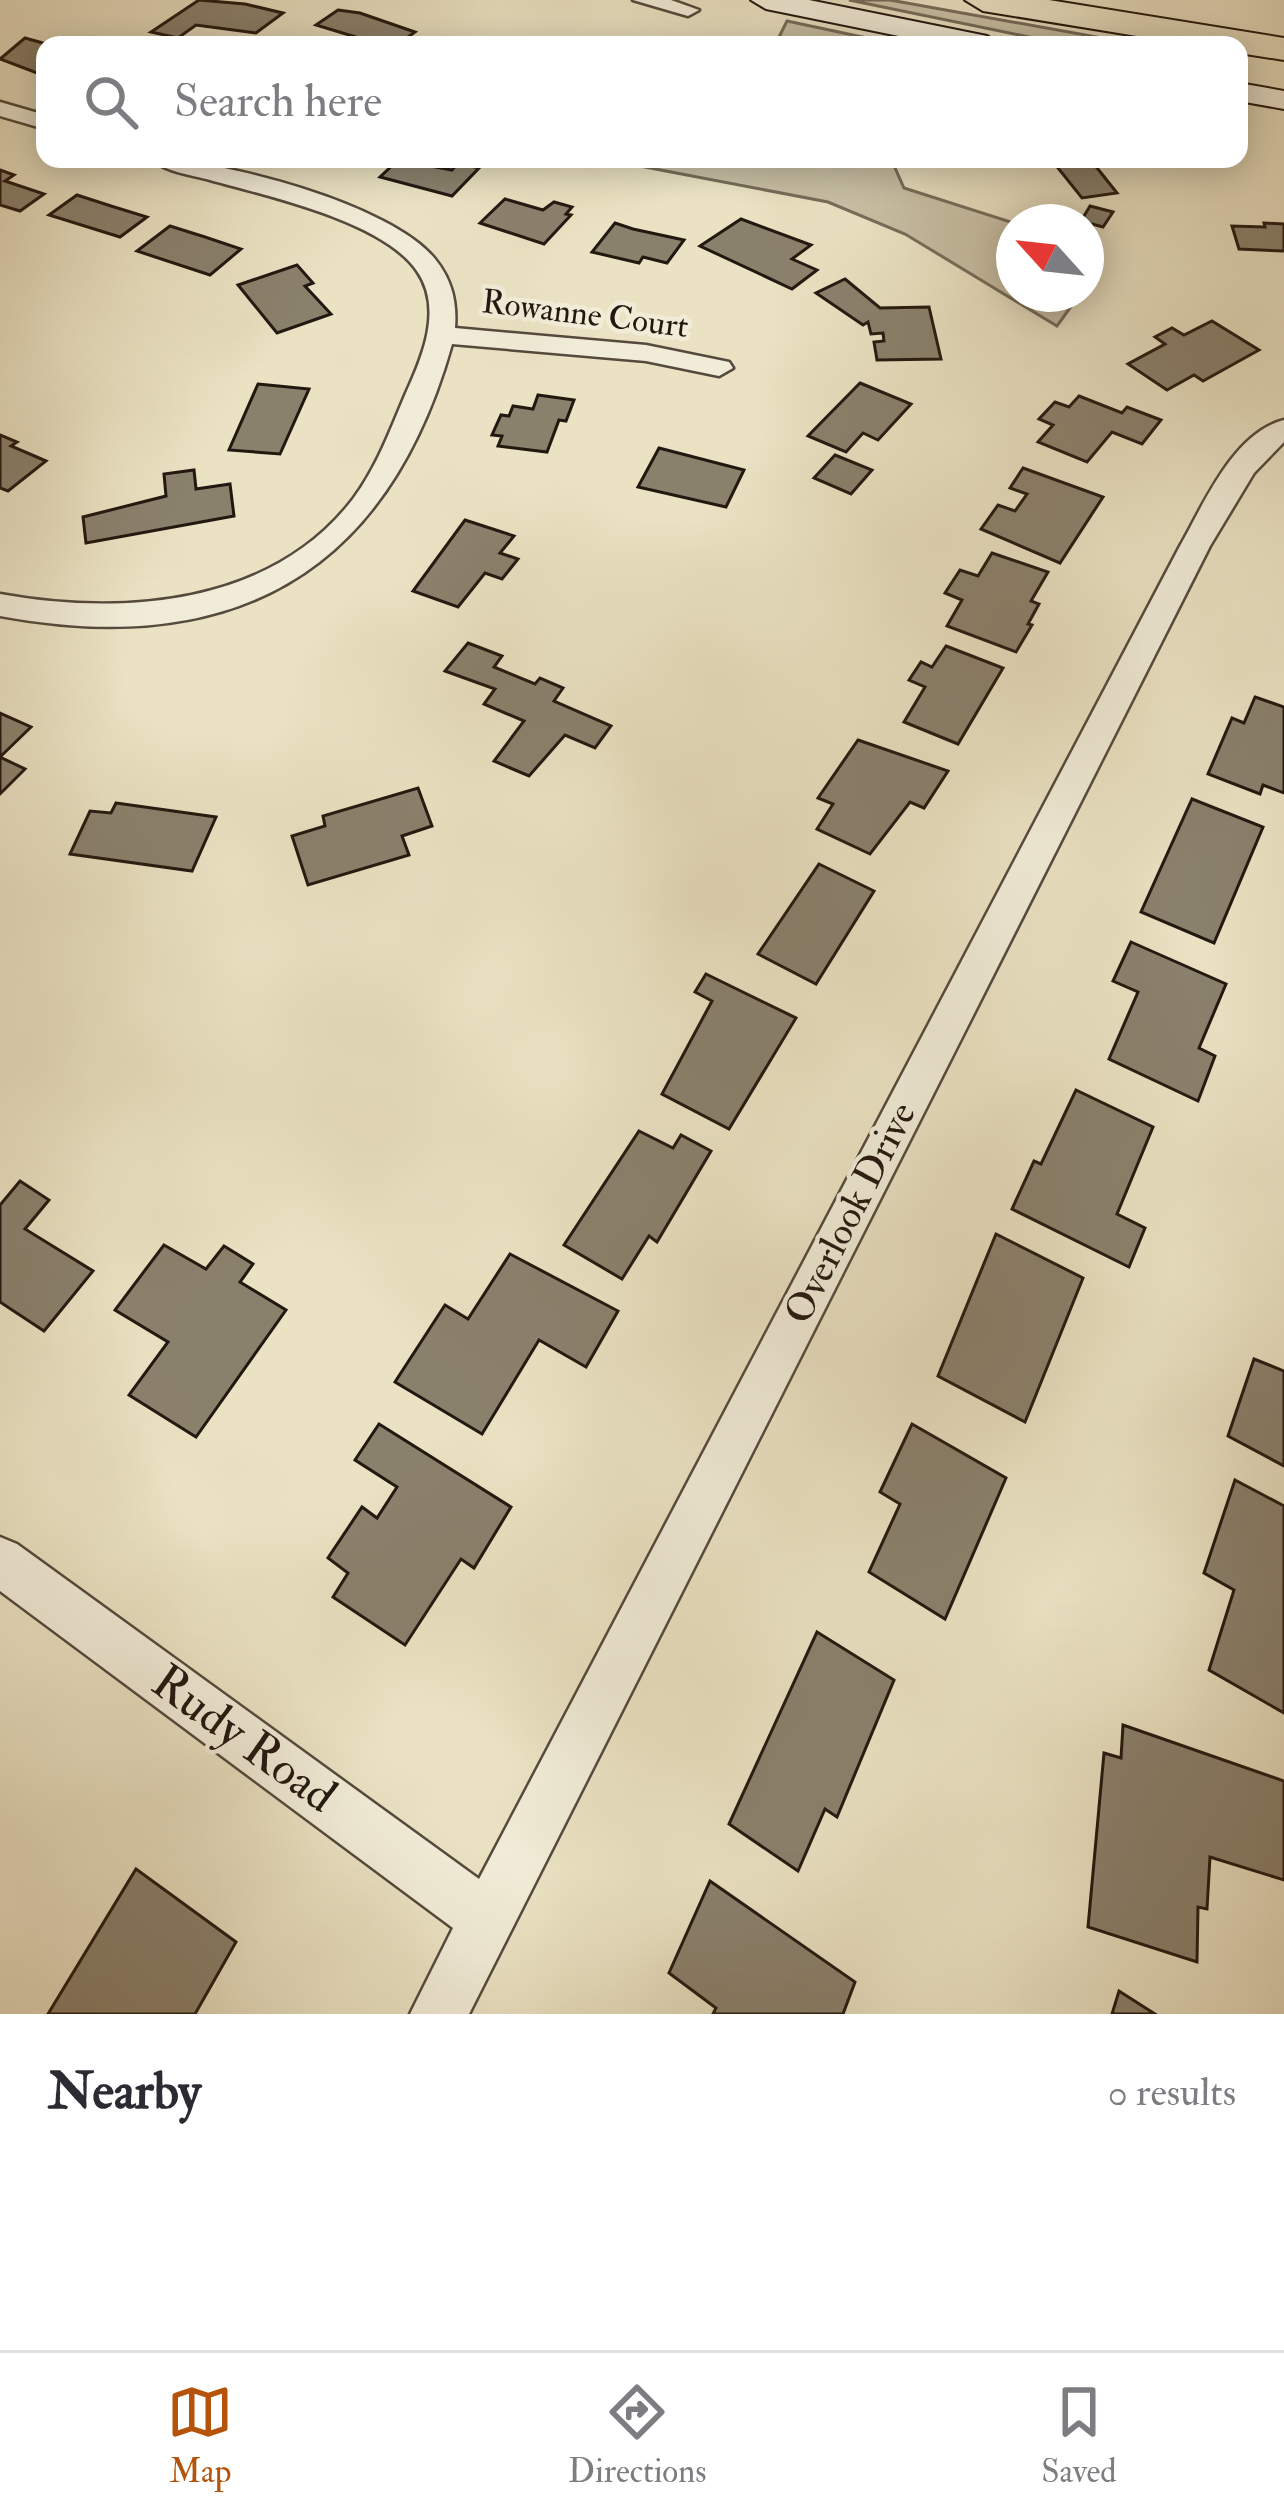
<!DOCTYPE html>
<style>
:root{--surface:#fff;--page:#f7f7f7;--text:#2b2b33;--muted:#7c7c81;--line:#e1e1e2;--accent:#b45309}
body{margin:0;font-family:"IM FELL Double Pica",serif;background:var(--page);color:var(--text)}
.compass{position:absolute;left:996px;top:204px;width:108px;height:108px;border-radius:50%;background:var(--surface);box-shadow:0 6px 30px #0003;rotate:297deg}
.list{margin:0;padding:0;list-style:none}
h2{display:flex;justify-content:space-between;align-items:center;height:156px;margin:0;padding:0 48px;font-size:51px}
h2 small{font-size:39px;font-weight:400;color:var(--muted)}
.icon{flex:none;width:66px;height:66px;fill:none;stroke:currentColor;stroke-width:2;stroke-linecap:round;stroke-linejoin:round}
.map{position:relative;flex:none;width:1284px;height:2014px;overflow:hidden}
.search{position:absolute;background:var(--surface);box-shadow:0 6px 30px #0003;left:36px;right:36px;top:36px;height:132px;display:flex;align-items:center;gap:30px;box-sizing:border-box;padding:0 42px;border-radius:24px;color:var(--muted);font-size:45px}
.sheet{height:336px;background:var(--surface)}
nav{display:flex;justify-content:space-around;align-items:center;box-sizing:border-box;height:168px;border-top:3px solid var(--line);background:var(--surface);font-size:33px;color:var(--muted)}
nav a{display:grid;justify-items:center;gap:6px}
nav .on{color:var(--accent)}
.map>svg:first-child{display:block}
.green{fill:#c8c0a5;stroke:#766c5a;stroke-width:3}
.building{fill:#8a816d;stroke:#231810;stroke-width:3}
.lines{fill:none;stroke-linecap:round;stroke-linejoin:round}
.street-casing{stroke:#554a3d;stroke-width:5}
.secondary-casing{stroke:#231810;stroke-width:4}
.highway-casing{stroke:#231810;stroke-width:4}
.street{fill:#f1ecd8;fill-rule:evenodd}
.secondary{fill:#f1ecd8;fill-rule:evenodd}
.highway{fill:#eae2c3;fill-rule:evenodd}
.labels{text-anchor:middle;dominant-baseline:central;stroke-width:9;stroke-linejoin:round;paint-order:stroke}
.far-street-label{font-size:33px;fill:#231810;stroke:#f1ecd8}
.street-label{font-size:39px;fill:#231810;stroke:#f1ecd8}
.near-street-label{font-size:48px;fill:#231810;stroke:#f1ecd8}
</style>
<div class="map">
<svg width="1284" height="2014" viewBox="0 0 1284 2014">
<rect width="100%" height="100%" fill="#eae2c3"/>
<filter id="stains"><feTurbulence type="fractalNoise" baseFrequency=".00167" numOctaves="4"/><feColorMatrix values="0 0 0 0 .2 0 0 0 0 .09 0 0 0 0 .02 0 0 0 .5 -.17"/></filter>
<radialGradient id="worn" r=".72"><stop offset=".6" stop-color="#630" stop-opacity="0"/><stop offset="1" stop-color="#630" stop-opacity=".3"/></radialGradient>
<g class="green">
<polygon points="849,0 890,0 1141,45 1068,45"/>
<polygon points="787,21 900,45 775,45"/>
<polygon points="603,159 891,159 904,188 1014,223 1014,294 1080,294 1057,326 905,234 828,202"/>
</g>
<g class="building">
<polygon points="199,0 245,4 283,13 256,33 196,25 178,38 151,32"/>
<polygon points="338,10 360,13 415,32 397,45 382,45 316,25"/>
<polygon points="25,38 50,45 45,45 45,76 0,59"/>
<polygon points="1090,159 1117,193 1082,198 1054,163"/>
<polygon points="398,160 452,170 458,163 479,168 452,196 380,177"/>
<polygon points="0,170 14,175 5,181 44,194 20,211 0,205"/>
<polygon points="77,195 111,206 147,217 120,237 49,215"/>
<polygon points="505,199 543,210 554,202 572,207 566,214 571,215 544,244 480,223"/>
<polygon points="1090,206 1113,212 1103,227 1081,221"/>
<polygon points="741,219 811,245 792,259 817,270 792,289 700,246"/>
<polygon points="615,223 633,229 684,240 667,263 643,257 639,263 592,252"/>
<polygon points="1264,223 1284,224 1284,251 1239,249 1232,226 1265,227"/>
<polygon points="170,226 205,237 241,249 210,275 137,251"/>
<polygon points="297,265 313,283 305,286 331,314 277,333 238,285"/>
<polygon points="845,279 880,308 929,307 941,359 877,360 874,342 884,341 883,333 871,334 868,322 863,325 816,293"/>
<polygon points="1212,321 1259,350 1203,381 1194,375 1167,390 1128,364 1165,344 1155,337 1172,328 1184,335"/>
<polygon points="860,383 911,404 878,440 863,433 846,452 808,436"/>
<polygon points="258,384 309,389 280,454 229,450"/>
<polygon points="538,395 574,400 566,421 559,420 547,452 498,446 502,436 492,435 501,415 509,416 513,406 533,409"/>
<polygon points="1079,396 1122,413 1127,407 1161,420 1142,444 1112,432 1087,462 1038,442 1053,425 1039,419 1055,402 1069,407"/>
<polygon points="0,435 17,442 11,446 46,461 8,491 0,488"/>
<polygon points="659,448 744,470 726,507 638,487"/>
<polygon points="835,455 872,470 851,494 814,478"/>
<polygon points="1023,468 1103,497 1060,563 981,529 998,505 1015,511 1027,494 1010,488"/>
<polygon points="194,470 196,489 230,484 234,516 86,543 83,517 166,496 164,474"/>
<polygon points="465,520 514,536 500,553 518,559 502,579 485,573 458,607 413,591"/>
<polygon points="992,553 1048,572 1031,601 1039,604 1028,624 1032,625 1016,652 947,626 962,600 945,593 960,570 978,576"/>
<polygon points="468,643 502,656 494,667 535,684 540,678 563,688 554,701 611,726 595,748 565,735 529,776 494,761 524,721 484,704 495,689 445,671"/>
<polygon points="946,646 1003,668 958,744 904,722 925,687 909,680 921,662 932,667"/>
<polygon points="1255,697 1284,707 1284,793 1263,785 1260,794 1208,774 1232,718 1244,723"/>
<polygon points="0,713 31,727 0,757 25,769 0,794"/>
<polygon points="858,740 948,771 924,808 910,802 870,854 817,829 833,804 818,798"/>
<polygon points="418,788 432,826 402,836 409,855 308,885 292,836 325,826 323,816"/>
<polygon points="1192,799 1263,827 1214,943 1141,912"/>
<polygon points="116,803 216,817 192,871 70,854 90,811 111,813"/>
<polygon points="819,864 874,891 816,984 758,954"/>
<polygon points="1131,942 1226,984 1199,1048 1215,1056 1198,1101 1109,1059 1138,992 1113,981"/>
<polygon points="706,974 796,1018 729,1129 662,1094 712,1001 695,992"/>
<polygon points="1076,1090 1153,1127 1117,1214 1145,1228 1129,1267 1012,1209 1034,1161 1041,1164"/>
<polygon points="639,1131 673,1148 681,1135 711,1151 657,1242 649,1236 622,1279 564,1245"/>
<polygon points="20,1181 49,1200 25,1229 93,1271 44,1331 0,1302 0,1205"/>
<polygon points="996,1234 1083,1278 1025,1422 938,1376"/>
<polygon points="164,1245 206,1269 224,1246 253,1264 240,1282 286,1310 196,1437 129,1395 168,1342 115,1310"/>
<polygon points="510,1254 618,1311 586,1367 539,1340 482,1434 395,1382 445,1305 468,1319"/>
<polygon points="1254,1359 1284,1371 1284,1466 1228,1436"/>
<polygon points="379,1424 511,1507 474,1568 461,1559 405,1645 333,1597 348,1573 328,1558 362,1507 377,1518 397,1487 355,1460"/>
<polygon points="912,1424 1006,1478 945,1619 869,1572 900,1504 880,1492"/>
<polygon points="1235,1480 1284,1506 1284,1713 1209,1670 1234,1590 1204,1573"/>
<polygon points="817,1632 894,1680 837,1817 825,1809 798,1871 729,1824"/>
<polygon points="1123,1725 1284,1781 1284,1880 1210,1857 1207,1909 1198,1907 1197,1962 1088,1927 1104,1753 1121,1758"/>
<polygon points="136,1869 236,1942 195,2014 48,2014"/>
<polygon points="710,1881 855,1982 843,2014 713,2014 716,2008 669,1973"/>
<polygon points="1119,1991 1155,2014 1112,2014"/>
</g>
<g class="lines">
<defs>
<g id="street">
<polygon points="633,0 671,0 699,10 688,16"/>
<polygon points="0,102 45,115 45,129 0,116"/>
<path d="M151,159C220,159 391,204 435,259C452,280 457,302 455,328L646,345L729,362L733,368L719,376L646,361L452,344C387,575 232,659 0,616V594C122,616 271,606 353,499C377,467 391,428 406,393C423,356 443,308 417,271C383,221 267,196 210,180C192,175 165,172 151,159Z"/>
<path d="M1284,420V442L1254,473L1210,546L469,2014H410L453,1928L0,1591V1537L17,1544L479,1879L1180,546C1204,504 1233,433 1284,420Z"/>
</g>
<g id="secondary">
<polygon points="751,0 809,0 987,36 1002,45 943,45 766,9"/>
<polygon points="1239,83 1284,91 1284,109 1239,101"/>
</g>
<polygon id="highway" points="965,0 1049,0 1284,38 1284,60 1239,53 1239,45 1192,45 983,11"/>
</defs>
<use href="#street" class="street-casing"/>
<use href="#secondary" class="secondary-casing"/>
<use href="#highway" class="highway-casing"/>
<use href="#street" class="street"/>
<use href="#secondary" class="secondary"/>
<use href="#highway" class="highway"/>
</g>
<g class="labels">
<g class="far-street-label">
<text transform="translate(585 314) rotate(7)">Rowanne Court</text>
</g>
<g class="street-label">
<text transform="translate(850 1213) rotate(-63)">Overlook Drive</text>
</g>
<g class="near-street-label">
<text transform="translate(244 1739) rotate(36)">Rudy Road</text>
</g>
</g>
<rect width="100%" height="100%" filter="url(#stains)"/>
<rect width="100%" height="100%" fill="url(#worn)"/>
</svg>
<svg class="compass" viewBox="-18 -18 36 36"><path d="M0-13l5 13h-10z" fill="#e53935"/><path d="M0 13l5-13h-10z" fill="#7c7c81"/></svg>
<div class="search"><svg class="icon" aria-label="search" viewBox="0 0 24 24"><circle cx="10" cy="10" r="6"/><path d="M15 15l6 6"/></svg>Search here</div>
</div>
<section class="sheet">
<h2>Nearby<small>0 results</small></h2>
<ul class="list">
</ul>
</section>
<nav>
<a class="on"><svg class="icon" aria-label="map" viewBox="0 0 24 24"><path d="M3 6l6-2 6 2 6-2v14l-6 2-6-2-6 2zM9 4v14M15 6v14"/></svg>Map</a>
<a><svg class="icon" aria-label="directions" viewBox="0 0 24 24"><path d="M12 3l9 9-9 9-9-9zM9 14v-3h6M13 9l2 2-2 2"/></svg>Directions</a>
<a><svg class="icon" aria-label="saved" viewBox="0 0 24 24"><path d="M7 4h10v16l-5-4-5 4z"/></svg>Saved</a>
</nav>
